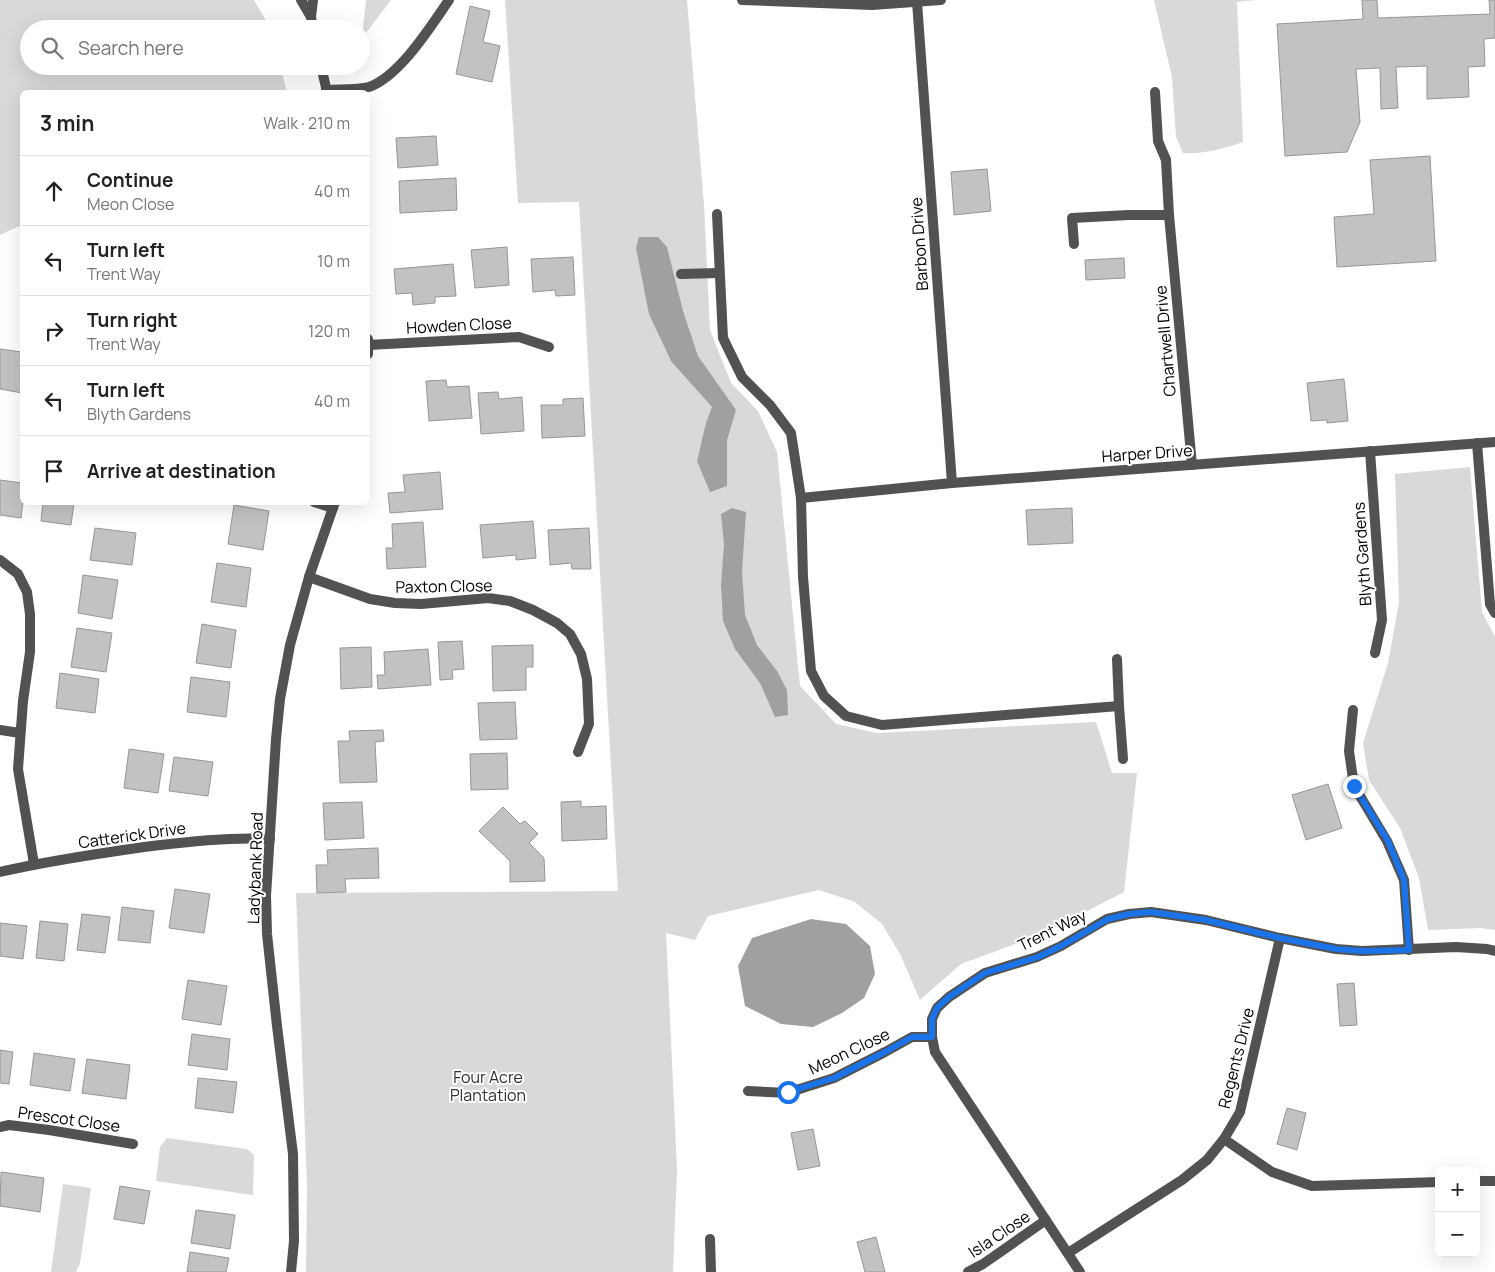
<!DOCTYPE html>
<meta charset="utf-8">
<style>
:root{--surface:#fff;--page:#f2f2f2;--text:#222;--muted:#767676;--line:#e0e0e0}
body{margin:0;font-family:Manrope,sans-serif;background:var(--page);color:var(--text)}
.controls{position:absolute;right:15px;bottom:15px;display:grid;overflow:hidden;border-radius:8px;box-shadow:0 5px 20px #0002}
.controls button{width:45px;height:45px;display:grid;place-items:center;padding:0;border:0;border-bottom:1px solid var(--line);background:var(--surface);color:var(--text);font:25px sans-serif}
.stop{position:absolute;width:15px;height:15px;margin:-11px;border:4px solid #1a73e8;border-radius:50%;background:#fff}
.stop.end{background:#1a73e8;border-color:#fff;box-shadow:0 1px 5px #0008}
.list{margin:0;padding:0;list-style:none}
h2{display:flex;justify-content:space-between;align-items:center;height:65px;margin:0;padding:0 20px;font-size:21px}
h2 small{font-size:16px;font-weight:400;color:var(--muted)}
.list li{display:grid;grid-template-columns:32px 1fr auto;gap:15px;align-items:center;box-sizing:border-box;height:70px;padding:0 20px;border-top:1px solid var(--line)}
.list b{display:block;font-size:19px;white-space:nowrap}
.list p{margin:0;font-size:16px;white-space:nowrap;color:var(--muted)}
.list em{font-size:16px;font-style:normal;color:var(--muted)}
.icon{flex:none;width:28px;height:28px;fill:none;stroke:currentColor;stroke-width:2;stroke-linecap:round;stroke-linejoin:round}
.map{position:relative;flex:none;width:1495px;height:1272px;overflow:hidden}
.search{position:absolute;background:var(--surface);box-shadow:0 5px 20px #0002;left:20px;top:20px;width:350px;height:55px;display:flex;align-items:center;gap:12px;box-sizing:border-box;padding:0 18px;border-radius:28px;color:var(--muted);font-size:19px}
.panel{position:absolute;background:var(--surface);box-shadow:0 5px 20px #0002;left:20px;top:90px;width:350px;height:415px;border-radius:8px}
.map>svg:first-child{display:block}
.green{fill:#d9d9d9}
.water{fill:#a0a0a0}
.building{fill:#c2c2c2;stroke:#969696}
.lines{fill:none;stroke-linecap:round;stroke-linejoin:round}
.service{stroke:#525252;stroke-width:10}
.minor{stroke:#525252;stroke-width:10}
.tertiary{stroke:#525252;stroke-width:10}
.route{stroke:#1a73e8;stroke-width:6}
.labels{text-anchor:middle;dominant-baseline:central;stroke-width:4;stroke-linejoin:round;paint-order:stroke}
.street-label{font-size:16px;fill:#000;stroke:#fff}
.park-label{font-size:16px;fill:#303030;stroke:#fff}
</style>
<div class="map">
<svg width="1495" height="1272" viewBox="0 0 1495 1272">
<rect width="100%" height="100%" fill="#fff"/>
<g class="green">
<polygon points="0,0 254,0 271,29 29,29 29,66 280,66 287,92 22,92 22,225 0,235"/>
<polygon points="366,0 391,0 362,38"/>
<polygon points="505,0 687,0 704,205 710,330 731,383 758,411 777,452 800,686 836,724 877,733 1096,722 1112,773 1137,773 1124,892 1042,934 961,964 920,1000 900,954 882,924 855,902 819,890 708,916 695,940 666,933 677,1169 673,1272 306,1272 307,1186 296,893 618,891 579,202 518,203"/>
<path d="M1154,0H1255L1237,2L1243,142C1223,149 1205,154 1183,153L1176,137L1172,77Z"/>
<polygon points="1470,467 1482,612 1495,637 1495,930 1481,928 1428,930 1419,878 1400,828 1369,780 1363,743 1388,663 1399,602 1395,474"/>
<polygon points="167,1138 247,1149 254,1155 253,1195 156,1181 160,1147"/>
<polygon points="63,1184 91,1188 80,1263 76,1272 51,1272"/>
</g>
<g class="water">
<polygon points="639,237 658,237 667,247 683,311 698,356 736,410 727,440 727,486 710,492 697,461 706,423 712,407 671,361 649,314 636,248"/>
<polygon points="732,508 746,512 742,572 745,615 757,645 777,671 787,690 788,715 775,717 760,683 735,649 723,621 721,585 724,544 721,514"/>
<polygon points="811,919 846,924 870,946 875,974 864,998 842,1013 813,1027 781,1024 745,1006 738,966 752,938"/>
</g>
<g class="building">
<polygon points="1362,0 1377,0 1378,18 1490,14 1489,0 1495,0 1495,38 1484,39 1485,66 1468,67 1469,97 1427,99 1427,66 1396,67 1398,108 1381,109 1380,68 1356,69 1360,122 1347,152 1285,156 1277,24 1363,19"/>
<polygon points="470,6 490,11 483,42 500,46 492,82 456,74"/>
<polygon points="436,136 438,165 398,168 396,138"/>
<polygon points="1430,156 1436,261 1337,267 1334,217 1374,214 1370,160"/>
<polygon points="987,169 991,211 954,215 951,172"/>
<polygon points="456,178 457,210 400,213 399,181"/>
<polygon points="507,247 509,285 475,288 471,250"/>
<polygon points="573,257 575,295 556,296 555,290 533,292 531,259"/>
<polygon points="1124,258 1125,278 1086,280 1085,260"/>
<polygon points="453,264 456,296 435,297 435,303 413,305 412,293 396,294 394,269"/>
<polygon points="0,349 22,352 22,393 0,389"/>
<polygon points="1344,379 1348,421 1327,423 1327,420 1311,421 1307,383"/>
<polygon points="446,380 447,387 469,386 472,418 429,421 426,381"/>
<polygon points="498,392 499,399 522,397 524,431 481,434 478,393"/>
<polygon points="583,398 585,436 542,438 541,405 563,405 563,399"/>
<polygon points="440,472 443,509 390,513 388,493 405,492 403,475"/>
<polygon points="0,480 22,483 23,502 21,518 0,515"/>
<polygon points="43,502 74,502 71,525 41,521"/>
<polygon points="234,505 269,511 263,550 228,544"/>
<polygon points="1072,508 1073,543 1028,545 1026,510"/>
<polygon points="533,521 536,558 516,560 516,555 483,558 480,525"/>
<polygon points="423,522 426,567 387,569 386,548 393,548 392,524"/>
<polygon points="95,528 136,533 132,565 90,560"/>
<polygon points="589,528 591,569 572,569 571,563 550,565 548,530"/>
<polygon points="217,563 251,568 246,607 211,602"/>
<polygon points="83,575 118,580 112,619 78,613"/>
<polygon points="202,624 236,630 231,668 196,663"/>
<polygon points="77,628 112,633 106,672 71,667"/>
<polygon points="462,641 464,669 452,670 453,679 440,680 438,642"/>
<polygon points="533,645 533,667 526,667 526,690 493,691 492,646"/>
<polygon points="371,647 372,687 341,689 340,648"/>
<polygon points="428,649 431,685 378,689 377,675 385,675 384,652"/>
<polygon points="60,673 99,679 95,713 56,708"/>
<polygon points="191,677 230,682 226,717 187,712"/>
<polygon points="515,702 517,739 480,740 478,703"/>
<polygon points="383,730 384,741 375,742 377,782 340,783 338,741 350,741 349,731"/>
<polygon points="129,749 164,754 158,793 124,788"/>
<polygon points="507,753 508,789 471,790 470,754"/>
<polygon points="174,757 213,762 208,796 169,791"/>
<polygon points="1328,784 1342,828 1306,840 1292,795"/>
<polygon points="581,801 581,807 606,806 607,839 562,841 561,802"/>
<polygon points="362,802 364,838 325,840 323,803"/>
<polygon points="503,807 520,824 525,821 538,834 529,843 544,858 545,881 510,882 510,861 479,831"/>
<polygon points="378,848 379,878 345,879 346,892 317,893 316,865 328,865 327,850"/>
<polygon points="175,889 210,894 204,933 169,928"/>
<polygon points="122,907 154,911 150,943 118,940"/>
<polygon points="82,914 110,917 105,953 77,950"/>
<polygon points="40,921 68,924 64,961 36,958"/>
<polygon points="0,923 27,926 23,959 0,956"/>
<polygon points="188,980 227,986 221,1025 182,1019"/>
<polygon points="1354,983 1357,1025 1340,1026 1337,984"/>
<polygon points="192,1034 230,1039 227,1070 188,1065"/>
<polygon points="0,1050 13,1052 9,1084 0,1083"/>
<polygon points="34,1053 75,1059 70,1091 30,1085"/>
<polygon points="87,1059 130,1065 126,1099 82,1093"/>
<polygon points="198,1078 237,1082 233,1113 195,1108"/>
<polygon points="1287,1108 1306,1113 1297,1150 1277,1144"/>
<polygon points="813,1129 820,1166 798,1170 791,1133"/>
<polygon points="1,1172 44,1178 40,1212 0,1206"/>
<polygon points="120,1186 150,1191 144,1224 114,1219"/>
<polygon points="196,1210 235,1215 230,1249 191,1243"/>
<polygon points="876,1237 885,1272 865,1272 857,1242"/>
<polygon points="190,1252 229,1258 226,1272 187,1272"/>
</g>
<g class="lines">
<g class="service">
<polyline points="742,0 872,5"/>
<polyline points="1155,92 1158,141 1166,160"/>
<polyline points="1074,244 1072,218 1129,215"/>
<polyline points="1477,443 1490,604 1495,613"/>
<polyline points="1370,451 1382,620 1375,653"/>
<polyline points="314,502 333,508"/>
<polyline points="1353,710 1349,751 1354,786 1387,841 1404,880 1409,950"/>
<polyline points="0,730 20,733"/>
<polyline points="748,1091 787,1093 834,1078 885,1052 912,1037 932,1037"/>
<polyline points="1224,1139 1272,1172 1312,1186 1439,1182"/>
<polyline points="1476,1181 1495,1181"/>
<polyline points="710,1239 711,1272"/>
</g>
<g class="minor">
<polyline points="917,2 952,483"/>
<polyline points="872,5 941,0"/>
<path d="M326,90C339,89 357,90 369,87C400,76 431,26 449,0"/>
<polyline points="1166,160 1169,215 1192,465"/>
<polyline points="717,214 723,338 742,377 770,405 791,433 801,498 803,577 811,671 824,696 846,716 882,725 1119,706"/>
<polyline points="1129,215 1169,215"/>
<polyline points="681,274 719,273"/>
<polyline points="368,345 519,337 549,347"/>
<polyline points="801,498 952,483 1495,442"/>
<polyline points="0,560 18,574 27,592 30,614 30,652 23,701 18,769 34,864"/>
<polyline points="309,577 370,599 395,603 421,604 488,598 510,601 533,610 557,623 570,634 581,654 587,679 589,724 578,752"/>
<polyline points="1117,659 1119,706 1123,759"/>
<polyline points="0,1127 9,1125 49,1130 133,1144"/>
<polyline points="1068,1253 1182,1180 1207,1160 1224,1139 1240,1112 1280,938"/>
<polyline points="968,1272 983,1264 1046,1220"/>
<polyline points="1080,1272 935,1052 932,1037 932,1019 937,1008 949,997 985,973 1037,957 1061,946 1107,919 1129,914 1151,912 1206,920 1280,938 1336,949 1362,951 1456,947 1487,949 1495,951"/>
</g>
<g class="tertiary">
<polyline points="301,0 311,17 313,29"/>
<polyline points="311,17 313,0"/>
<polyline points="321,66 327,92"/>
<polyline points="368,339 368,354"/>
<path d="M0,872C47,861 95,854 144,847C186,842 227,837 270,839"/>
<polyline points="291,1272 294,1241 293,1154 277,1026 267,934 266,896 276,739 280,699 290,645 309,577 335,502"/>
</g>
</g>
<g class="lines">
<polyline class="route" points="788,1092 834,1078 885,1052 912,1037 932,1037 932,1019 937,1008 949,997 985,973 1038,957 1061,946 1108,919 1129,914 1151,912 1206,920 1280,938 1336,949 1362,951 1409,950 1404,880 1388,841 1354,786"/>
</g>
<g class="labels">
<g class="street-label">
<text transform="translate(919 244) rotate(-94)">Barbon Drive</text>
<text transform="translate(459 325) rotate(-3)">Howden Close</text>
<text transform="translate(1165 341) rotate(-95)">Chartwell Drive</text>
<text transform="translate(1147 453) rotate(-4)">Harper Drive</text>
<text transform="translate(1362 554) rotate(-94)">Blyth Gardens</text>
<text transform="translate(444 586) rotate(-1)">Paxton Close</text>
<text transform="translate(132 835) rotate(-8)">Catterick Drive</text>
<text transform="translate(255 868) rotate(-88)">Ladybank Road</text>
<text transform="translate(1052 930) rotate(-26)">Trent Way</text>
<text transform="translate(849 1051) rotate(-25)">Meon Close</text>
<text transform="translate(1236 1058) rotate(-76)">Regents Drive</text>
<text transform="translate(69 1119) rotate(8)">Prescot Close</text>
<text transform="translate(999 1234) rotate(-34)">Isla Close</text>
</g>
<g class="park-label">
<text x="488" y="1077">Four Acre<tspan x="488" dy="18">Plantation</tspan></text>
</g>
</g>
</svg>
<div class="controls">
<button>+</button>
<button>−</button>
</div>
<div class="stop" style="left:788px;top:1092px"></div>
<div class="stop end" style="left:1354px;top:786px"></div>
<div class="search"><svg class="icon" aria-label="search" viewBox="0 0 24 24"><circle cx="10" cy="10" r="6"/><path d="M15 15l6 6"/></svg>Search here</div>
<section class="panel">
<h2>3 min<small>Walk · 210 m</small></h2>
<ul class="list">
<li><svg class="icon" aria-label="ahead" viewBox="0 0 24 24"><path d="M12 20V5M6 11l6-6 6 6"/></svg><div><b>Continue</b><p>Meon Close</p></div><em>40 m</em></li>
<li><svg class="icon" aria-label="left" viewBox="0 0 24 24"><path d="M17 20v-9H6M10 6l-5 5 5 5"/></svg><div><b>Turn left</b><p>Trent Way</p></div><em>10 m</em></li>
<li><svg class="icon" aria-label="right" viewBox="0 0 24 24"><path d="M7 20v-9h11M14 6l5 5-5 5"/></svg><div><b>Turn right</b><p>Trent Way</p></div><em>120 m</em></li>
<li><svg class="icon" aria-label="left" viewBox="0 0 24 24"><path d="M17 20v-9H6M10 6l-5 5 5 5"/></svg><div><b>Turn left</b><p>Blyth Gardens</p></div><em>40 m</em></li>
<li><svg class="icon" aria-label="arrive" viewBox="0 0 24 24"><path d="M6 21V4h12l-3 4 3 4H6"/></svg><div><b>Arrive at destination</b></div></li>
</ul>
</section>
</div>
